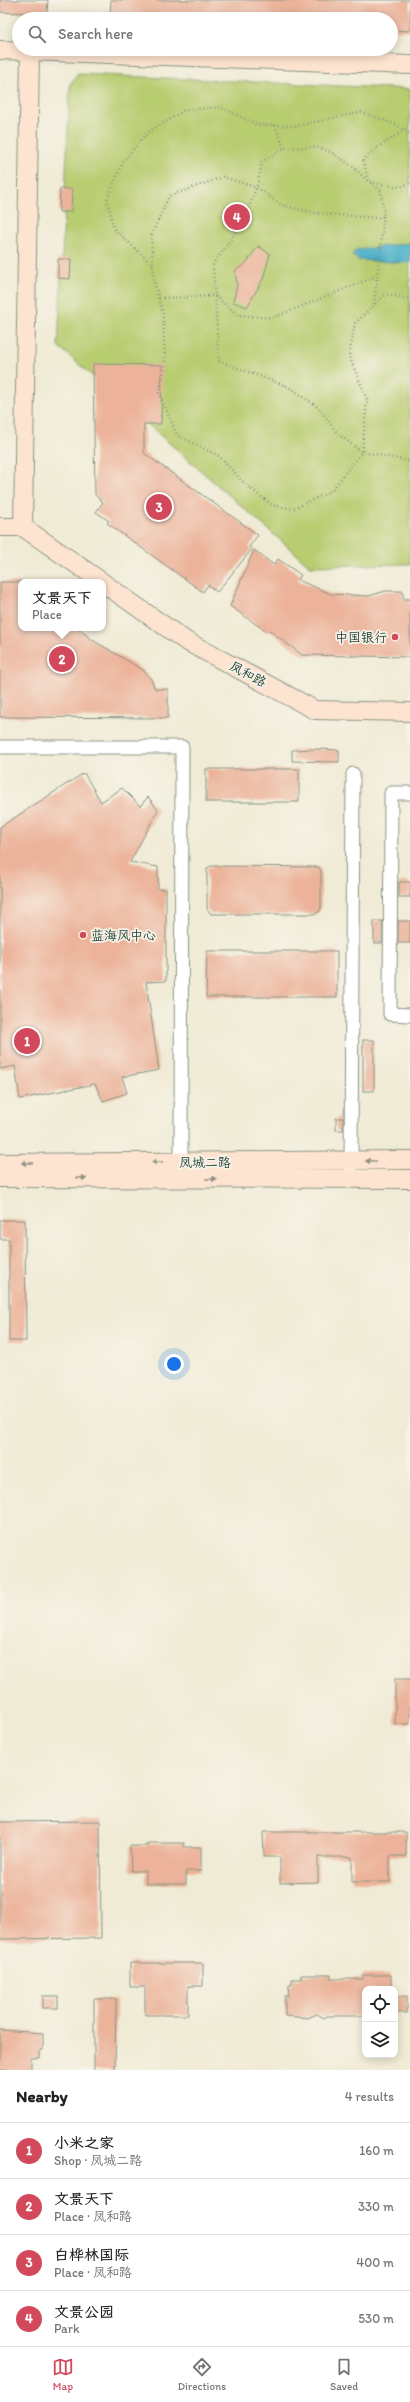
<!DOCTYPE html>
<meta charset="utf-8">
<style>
:root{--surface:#fff;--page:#f6f6f6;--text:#202124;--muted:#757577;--line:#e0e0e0;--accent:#d1495b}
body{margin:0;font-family:Itim,"LXGW WenKai TC",sans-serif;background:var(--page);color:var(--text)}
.controls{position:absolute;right:12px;bottom:12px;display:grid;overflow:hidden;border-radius:8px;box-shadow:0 2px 10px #0003}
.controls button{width:36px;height:36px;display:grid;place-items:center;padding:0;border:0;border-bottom:1px solid var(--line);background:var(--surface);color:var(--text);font:20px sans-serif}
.you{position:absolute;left:174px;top:1364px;width:14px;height:14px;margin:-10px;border:3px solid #fff;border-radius:50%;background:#1a73e8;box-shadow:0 0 0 6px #1a73e833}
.badge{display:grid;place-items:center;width:26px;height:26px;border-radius:50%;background:var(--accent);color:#fff;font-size:13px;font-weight:700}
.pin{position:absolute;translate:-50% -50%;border:2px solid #fff;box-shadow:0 1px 4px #0006}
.popup{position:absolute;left:18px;top:579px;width:88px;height:52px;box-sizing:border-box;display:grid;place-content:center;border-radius:8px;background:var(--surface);filter:drop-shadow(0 1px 3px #0005);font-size:13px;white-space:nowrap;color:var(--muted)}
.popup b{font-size:15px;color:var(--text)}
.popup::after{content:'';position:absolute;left:50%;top:100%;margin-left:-8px;border:8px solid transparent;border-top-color:var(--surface)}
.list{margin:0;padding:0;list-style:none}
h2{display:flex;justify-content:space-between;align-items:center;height:52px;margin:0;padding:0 16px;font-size:17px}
h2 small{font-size:13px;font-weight:400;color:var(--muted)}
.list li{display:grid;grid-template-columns:26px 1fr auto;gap:12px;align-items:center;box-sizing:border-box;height:56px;padding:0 16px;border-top:1px solid var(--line)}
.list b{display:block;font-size:15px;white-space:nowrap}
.list p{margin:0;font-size:13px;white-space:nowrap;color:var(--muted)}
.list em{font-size:13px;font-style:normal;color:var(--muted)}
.icon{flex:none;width:22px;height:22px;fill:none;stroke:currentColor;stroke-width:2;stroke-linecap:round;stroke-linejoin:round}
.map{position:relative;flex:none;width:410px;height:2070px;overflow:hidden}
.search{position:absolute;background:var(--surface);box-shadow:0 2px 10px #0003;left:12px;right:12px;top:12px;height:44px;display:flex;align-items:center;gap:10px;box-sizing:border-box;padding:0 14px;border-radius:22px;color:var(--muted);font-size:15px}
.sheet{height:276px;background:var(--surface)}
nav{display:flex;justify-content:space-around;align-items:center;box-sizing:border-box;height:56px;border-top:1px solid var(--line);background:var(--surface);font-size:11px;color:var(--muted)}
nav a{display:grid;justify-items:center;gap:2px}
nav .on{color:var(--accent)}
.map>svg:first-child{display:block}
.green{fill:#b8cc70;stroke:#6c8452}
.water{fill:#49afc8;stroke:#34767e}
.building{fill:#ecb39a}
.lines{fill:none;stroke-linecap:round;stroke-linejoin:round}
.street-casing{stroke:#889484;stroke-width:15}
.secondary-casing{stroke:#889484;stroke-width:20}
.path{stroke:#889484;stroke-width:2.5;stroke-dasharray:1 3;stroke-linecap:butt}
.street{stroke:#fff;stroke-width:13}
.secondary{stroke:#fde4d0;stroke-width:18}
.oneway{fill:#8e9082}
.poi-dot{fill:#d1495b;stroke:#f7f3e8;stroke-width:1.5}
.labels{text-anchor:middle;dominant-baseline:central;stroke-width:3.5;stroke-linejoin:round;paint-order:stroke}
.poi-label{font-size:13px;fill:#1f3d34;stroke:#f7f3e8;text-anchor:end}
.street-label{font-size:13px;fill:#1f3d34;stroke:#f7f3e8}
</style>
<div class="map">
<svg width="410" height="2070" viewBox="0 0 410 2070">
<rect width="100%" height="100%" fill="#f7f3e8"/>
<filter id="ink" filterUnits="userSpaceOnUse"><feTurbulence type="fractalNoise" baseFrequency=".025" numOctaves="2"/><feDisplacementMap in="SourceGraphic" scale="8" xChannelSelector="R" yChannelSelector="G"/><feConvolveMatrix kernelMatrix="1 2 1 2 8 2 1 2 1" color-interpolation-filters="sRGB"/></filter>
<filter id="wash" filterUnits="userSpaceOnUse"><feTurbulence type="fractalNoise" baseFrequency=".012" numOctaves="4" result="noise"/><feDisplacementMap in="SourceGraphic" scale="16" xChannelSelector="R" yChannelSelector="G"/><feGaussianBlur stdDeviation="0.9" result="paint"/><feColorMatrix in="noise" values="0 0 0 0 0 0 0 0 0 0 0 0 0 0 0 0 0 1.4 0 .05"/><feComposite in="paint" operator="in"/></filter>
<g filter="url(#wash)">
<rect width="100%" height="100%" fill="#f0ebd5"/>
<polygon class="green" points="78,74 410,89 410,564 310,566 58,346 70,84"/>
<polygon class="water" points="410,243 410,263 358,260 352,255 356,250"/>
<g id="blocks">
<g class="building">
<polygon points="0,0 48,0 47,14 0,12"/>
<polygon points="111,0 410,0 410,31 391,30 391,19 162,19 110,16"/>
<polygon points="60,189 72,189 71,212 59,212"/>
<polygon points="258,246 270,254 263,279 247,307 233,302 237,285 235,271 246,263"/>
<polygon points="58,259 71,259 70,279 58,278"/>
<polygon points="93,364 162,365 161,424 144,424 144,453 258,535 249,547 252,549 217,592 208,585 203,592 107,523 109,521 96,512 103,502 95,495"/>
<polygon points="254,550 274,565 278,559 301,575 298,580 331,594 369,596 385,591 403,591 403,599 410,599 410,657 302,655 269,630 267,632 230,606"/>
<polygon points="0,582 21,582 21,628 78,628 91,639 143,670 151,679 155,689 168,689 168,718 0,717"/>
<polygon points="316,749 339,750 339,762 292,761 292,750"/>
<rect x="206" y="769" width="93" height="33"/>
<polygon points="84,773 101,802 122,788 140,806 148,797 158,810 130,862 158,867 158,889 166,889 166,981 146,982 159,1070 122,1077 127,1093 103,1101 95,1084 20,1099 15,1066 0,1069 0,827"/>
<polygon points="212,866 319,867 321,871 321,908 319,912 314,914 211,914 207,909 207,868"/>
<rect x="399" y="882" width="11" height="15"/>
<rect x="374" y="921" width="8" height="22"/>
<rect x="398" y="921" width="12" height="22"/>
<polygon points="207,951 337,951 337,997 206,997"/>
<rect x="363" y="1040" width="11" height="51"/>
<rect x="336" y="1118" width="7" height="12"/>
<polygon points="0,1220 25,1220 26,1341 9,1341 9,1239 0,1239"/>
<rect x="395" y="1679" width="15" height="45"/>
<polygon points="100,1821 101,1938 0,1939 0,1822"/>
<polygon points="263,1832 406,1832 406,1856 390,1856 390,1882 352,1882 352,1857 318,1857 318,1882 280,1883 280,1857 264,1857"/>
<polygon points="147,1843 184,1843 184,1847 201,1847 201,1871 186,1871 186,1884 146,1884 146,1871 131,1871 130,1846 147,1846"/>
<polygon points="130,1963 203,1963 203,1986 188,1986 188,2015 145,2015 145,1987 130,1987"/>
<polygon points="301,1975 331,1975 331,1979 363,1979 363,1975 391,1975 391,1989 365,1989 365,2016 327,2016 324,2018 317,2014 308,2018 285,2016 285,1996 288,1996 289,1985 292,1985 292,1979 301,1979"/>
<rect x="43" y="1996" width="15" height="12"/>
<rect x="395" y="1996" width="12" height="17"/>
<polygon points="94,1999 116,1999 115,2070 94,2070"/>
<polygon points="0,2030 43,2033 43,2050 40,2050 40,2058 31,2058 31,2070 0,2070"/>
</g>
</g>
</g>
<g filter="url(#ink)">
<use href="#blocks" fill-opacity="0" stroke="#889484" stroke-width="1"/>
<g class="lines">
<defs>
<g id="street">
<polyline points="0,747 182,747 181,1162"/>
<polyline points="410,793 391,793 390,1014 410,1015"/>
<polyline points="351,1169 353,774"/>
</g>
<g id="secondary">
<polyline points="0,50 410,65"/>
<polyline points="0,527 23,527 102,582"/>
<polyline points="23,527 30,51"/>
<polyline points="103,583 186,641 315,710 410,712"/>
<polyline points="0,1163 410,1160"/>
<polyline points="0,1178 410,1179"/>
</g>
</defs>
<use href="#street" class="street-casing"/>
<use href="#secondary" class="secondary-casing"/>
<g class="path">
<polyline points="275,125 284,148"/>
<polyline points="405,130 378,147 363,160 369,182 381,191 384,216 378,218 316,213 281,205 258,188 223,177 169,196 151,236 154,282 163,314 165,367 159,393 177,435 219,456 246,485 272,505 293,509 331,491 362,452 367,399 349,356 355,323 386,294 410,299"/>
<path d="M410,183L400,187L369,182L353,167L331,152L317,147L284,148L262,162C256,202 238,232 213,264L219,361L289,387L319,408L338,434L362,452L410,461"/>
<polyline points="153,265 114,229 107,199 124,160 148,132 185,110 220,107 258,125 296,126 361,112 397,125 410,134"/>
<polyline points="159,298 215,296 238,315 272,318 377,276"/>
<polyline points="374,304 384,216"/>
</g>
<use href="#street" class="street"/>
<use href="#secondary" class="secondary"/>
</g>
<defs><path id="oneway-solid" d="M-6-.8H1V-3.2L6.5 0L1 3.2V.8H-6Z"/></defs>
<g class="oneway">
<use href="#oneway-solid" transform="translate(371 1161) rotate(180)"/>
<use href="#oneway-solid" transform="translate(157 1162) rotate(180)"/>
<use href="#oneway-solid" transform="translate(27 1163) rotate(180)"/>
<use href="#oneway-solid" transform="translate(81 1178)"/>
<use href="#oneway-solid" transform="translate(211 1179)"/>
</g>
</g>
<g class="poi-dot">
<circle cx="395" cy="637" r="4"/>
<circle cx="83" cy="935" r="4"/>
</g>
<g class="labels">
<g class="poi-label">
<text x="387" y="637">中国银行</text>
<text x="91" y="935" text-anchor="start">蓝海风中心</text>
</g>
<g class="street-label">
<text transform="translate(248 674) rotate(28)">凤和路</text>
<text x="205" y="1162">凤城二路</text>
</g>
</g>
</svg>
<div class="controls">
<button><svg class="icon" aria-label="locate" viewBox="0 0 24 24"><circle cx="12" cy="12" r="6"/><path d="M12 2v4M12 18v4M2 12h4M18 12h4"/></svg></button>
<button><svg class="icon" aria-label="layers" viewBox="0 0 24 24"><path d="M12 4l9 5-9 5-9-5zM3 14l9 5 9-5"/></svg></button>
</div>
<div class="you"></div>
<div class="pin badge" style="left:27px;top:1041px">1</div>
<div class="pin badge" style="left:62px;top:659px">2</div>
<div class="popup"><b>文景天下</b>Place</div>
<div class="pin badge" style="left:159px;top:507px">3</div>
<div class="pin badge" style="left:237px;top:217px">4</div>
<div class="search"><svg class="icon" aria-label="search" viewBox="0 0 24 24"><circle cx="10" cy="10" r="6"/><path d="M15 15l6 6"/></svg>Search here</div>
</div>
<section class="sheet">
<h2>Nearby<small>4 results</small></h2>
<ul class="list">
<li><span class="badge">1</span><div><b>小米之家</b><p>Shop · 凤城二路</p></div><em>160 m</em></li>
<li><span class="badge">2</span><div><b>文景天下</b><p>Place · 凤和路</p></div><em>330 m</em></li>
<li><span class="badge">3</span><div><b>白桦林国际</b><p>Place · 凤和路</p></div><em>400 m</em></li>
<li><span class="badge">4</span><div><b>文景公园</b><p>Park</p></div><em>530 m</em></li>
</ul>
</section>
<nav>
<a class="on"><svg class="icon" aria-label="map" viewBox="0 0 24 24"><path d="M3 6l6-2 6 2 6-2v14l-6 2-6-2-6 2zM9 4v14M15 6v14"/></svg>Map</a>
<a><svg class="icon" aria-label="directions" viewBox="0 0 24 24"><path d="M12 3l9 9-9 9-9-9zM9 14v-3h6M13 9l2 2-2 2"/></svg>Directions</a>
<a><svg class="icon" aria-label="saved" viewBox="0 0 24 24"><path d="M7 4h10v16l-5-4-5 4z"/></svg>Saved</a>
</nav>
